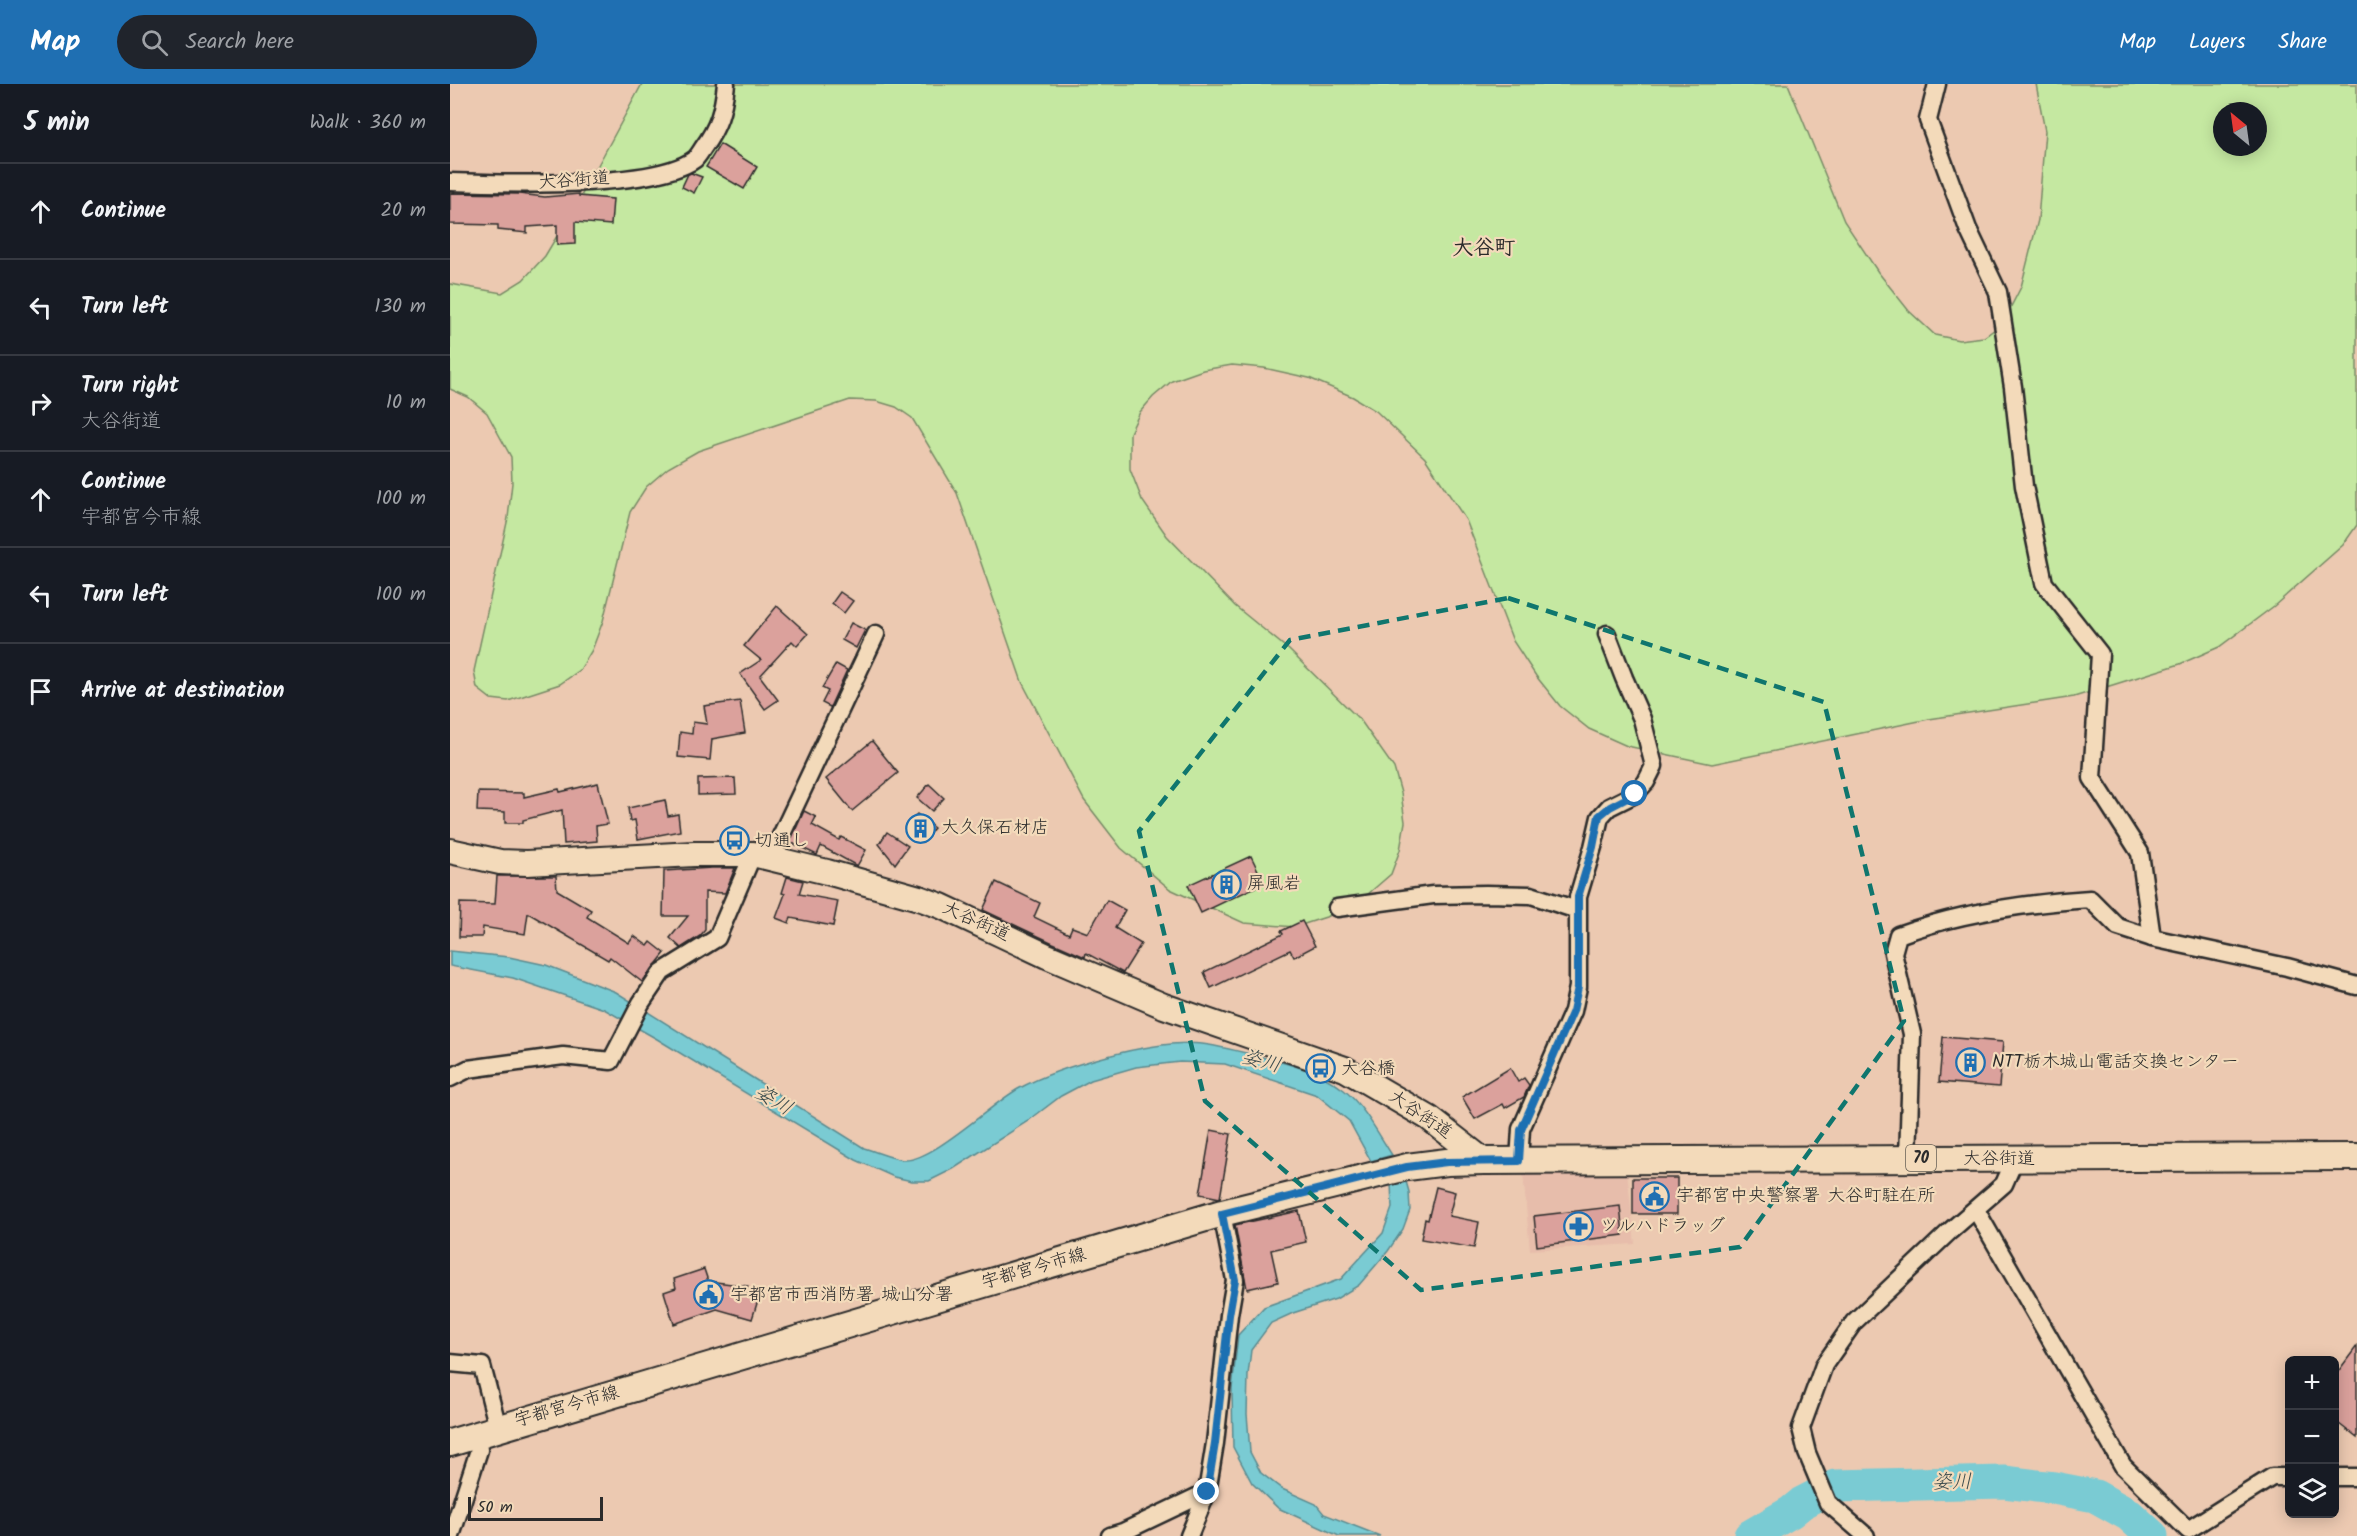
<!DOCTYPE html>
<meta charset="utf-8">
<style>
:root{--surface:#171b24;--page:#20242c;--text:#f1f3f6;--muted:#9ea1a6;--line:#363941;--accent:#1f6fb2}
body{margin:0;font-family:Kalam,"Klee One",sans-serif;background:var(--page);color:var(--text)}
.controls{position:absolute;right:18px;bottom:18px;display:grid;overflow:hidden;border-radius:9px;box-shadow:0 3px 15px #0003}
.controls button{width:54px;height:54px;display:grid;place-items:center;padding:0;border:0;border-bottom:2px solid var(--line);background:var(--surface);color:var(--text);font:30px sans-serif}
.compass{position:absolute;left:1763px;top:18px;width:54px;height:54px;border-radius:50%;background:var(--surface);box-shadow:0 3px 15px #0003;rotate:331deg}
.scale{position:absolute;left:18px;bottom:15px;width:135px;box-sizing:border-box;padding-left:6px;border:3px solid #2b2b2b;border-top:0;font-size:16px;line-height:21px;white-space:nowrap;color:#2b2b2b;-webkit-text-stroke:4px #f3daba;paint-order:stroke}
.stop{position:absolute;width:18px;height:18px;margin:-14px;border:4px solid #1f6fb2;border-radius:50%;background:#fff}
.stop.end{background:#1f6fb2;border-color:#fff;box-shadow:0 2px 6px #0008}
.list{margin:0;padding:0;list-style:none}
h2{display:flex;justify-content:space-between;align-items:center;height:78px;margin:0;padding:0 24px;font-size:26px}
h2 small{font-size:20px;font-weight:400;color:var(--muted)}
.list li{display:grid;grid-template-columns:39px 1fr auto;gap:18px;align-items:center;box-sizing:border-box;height:96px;padding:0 24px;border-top:2px solid var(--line)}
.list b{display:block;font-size:22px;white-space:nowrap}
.list p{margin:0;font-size:20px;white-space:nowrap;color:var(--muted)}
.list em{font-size:20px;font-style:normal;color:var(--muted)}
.icon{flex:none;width:33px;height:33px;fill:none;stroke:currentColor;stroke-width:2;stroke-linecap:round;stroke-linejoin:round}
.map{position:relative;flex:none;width:1907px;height:1452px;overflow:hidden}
header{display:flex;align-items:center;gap:36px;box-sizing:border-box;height:84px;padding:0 30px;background:var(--accent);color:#fff}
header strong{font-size:28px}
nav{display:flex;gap:33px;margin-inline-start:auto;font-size:21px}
.search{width:420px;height:54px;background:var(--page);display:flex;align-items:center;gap:15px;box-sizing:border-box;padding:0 21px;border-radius:33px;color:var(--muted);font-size:22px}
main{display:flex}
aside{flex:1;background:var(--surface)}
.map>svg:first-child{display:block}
.built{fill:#e7bdab}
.green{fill:#c5e8a1;stroke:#788a66;stroke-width:1.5;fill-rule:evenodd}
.water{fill:#7acbd3;stroke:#5a8b90;stroke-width:1.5}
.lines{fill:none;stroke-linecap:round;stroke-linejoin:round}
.river{stroke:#7acbd3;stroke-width:33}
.building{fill:#dba19c;stroke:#2b2b2b;stroke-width:1.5}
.minor-casing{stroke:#2b2b2b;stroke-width:21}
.secondary-casing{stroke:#2b2b2b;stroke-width:28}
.primary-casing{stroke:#2b2b2b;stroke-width:30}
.minor{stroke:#f3daba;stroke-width:16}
.secondary{stroke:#f3daba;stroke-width:24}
.primary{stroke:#f3daba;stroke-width:26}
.route{stroke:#1f6fb2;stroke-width:8}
.marked{fill:none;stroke:#0f766e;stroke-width:4.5;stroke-dasharray:12 8;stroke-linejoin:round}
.labels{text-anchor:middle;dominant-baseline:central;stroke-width:4.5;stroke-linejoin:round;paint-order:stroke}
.shield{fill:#f3daba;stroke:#676056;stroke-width:1.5}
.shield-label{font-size:16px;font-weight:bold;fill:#2b2b2b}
.street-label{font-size:18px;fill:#2b2b2b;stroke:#f3daba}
.poi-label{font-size:18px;fill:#2b2b2b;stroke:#f3daba;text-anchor:start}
.water-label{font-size:20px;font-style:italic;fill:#3b4b4d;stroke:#f3daba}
.quarter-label{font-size:21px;font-weight:bold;fill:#2b2b2b;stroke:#f3daba}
</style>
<header>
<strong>Map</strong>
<div class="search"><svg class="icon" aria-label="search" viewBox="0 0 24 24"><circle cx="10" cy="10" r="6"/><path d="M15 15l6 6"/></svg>Search here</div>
<nav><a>Map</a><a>Layers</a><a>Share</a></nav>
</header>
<main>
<aside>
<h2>5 min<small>Walk · 360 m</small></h2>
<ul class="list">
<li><svg class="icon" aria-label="ahead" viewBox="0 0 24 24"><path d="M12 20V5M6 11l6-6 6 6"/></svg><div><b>Continue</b></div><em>20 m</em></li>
<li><svg class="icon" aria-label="left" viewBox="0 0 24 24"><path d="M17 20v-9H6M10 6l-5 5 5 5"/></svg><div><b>Turn left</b></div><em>130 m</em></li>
<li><svg class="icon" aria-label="right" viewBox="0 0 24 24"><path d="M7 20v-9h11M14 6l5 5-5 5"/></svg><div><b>Turn right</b><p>大谷街道</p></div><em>10 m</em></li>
<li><svg class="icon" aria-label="ahead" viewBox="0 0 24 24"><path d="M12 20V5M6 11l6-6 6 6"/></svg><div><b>Continue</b><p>宇都宮今市線</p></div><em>100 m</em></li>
<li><svg class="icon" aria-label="left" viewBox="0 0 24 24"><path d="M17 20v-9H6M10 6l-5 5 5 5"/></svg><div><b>Turn left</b></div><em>100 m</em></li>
<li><svg class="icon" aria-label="arrive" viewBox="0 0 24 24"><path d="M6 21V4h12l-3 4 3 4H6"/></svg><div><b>Arrive at destination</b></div></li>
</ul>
</aside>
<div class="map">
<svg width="1907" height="1452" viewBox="0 0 1907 1452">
<rect width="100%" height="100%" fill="#ecc9b1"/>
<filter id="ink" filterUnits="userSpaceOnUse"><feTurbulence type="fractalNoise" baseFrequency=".0167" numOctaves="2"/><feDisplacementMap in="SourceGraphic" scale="12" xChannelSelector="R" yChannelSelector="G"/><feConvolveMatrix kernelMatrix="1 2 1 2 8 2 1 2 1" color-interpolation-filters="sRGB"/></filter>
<g filter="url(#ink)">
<polygon class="built" points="1177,1087 1185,1160 1080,1166 1073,1089"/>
<path class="green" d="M192,0H1338L1394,137L1428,188L1459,227L1485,251L1509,256L1534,253L1552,240L1571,203L1588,136L1595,47L1586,0H1907V441L1893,461L1824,522L1769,563L1730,580L1624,613L1479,635L1262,680L1177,662L1139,645L1110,622L1086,592L1063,557L1016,436L975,374L926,327L903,313L859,294L814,284L782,281L753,286L722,297L703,313L690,328L680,349V385L692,416L717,452L785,522L839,566L911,637L944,684L951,709L955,738L950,766L941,790L918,810L876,833L845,843L794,839L720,805L671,764L634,716L572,598L507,409L462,334L446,323L426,317L400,316L248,367L218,384L196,403L180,428L153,537L142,566L130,586L110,600L58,617L41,615L27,604L24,587L58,434L62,399L61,373L37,329L18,313L0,305V200L52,209L73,196L95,172L134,107ZM1772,27H1808V63H1772Z"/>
<g class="water">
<path d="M0,867L59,873L96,881L166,908L414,1064C427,1068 441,1074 453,1076C481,1079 541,1020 568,1005C610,982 704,955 752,960C775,963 800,970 823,976C847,982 874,990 894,1006C913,1021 929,1051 942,1071L921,1077L899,1037L867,1011L775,980L730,978L686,983L641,996L611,1012L578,1037L503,1085L479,1097H462L444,1093L406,1076L207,955L154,925L63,894L0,882Z"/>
<polygon points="955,1094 959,1108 960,1126 953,1145 938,1167 909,1201 886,1215 843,1229 821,1239 801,1266 798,1291 797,1330 800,1368 811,1389 832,1405 866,1420 874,1430 930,1452 889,1452 828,1424 802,1399 783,1363 782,1305 788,1251 814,1223 891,1195 933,1149 942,1124 941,1098"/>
<polygon points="1359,1412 1365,1424 1313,1452 1286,1452 1335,1423"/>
</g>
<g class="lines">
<polyline class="river" points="1300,1452 1341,1428 1352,1419 1385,1402 1554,1398 1604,1404 1645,1412 1679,1431 1702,1452"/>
</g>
<g class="building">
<polygon points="270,60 307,83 294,105 256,83"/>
<polygon points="241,89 252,93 244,109 232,103 238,90"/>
<polygon points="0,109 69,110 95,113 129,110 129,112 163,115 161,141 125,138 125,160 107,161 107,141 77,143 77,149 48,146 48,141 0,140"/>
<polygon points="390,508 403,517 394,529 382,519"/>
<polygon points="327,522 358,550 347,562 342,557 310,592 328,616 315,625 290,590 311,576 294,562"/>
<polygon points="401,539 415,546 406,564 392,556"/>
<polygon points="386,580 397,586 380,623 372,619 378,607 372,604"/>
<polygon points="290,617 295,649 262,655 260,676 228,673 230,648 242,650 243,638 257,640 254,622"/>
<polygon points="422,657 448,689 402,727 376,695"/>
<polygon points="285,694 286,710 248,711 248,695"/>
<polygon points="148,699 158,740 146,742 147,757 114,760 112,726 73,736 73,739 55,739 55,728 27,727 28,708 74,709 74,713 109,705 110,708"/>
<polygon points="479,700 494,714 482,727 467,714"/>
<polygon points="215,716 218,732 228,730 230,747 188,755 185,736 180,737 178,724"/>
<polygon points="354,727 366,733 362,741 389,756 391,753 416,766 407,782 371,762 367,771 340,758"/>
<polygon points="467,730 484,744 472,758 455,744"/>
<polygon points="437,748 458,762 445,780 429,760"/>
<polygon points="801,772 814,799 751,829 738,801"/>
<polygon points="262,784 285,784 275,809 255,808 255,846 250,852 231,864 220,854 238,832 213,832 214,787"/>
<polygon points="47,792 106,792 107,806 141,826 137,833 179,859 184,852 198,862 201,858 215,869 192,898 160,873 158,876 78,829 75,850 33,843 32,853 9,853 10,819 45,820"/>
<polygon points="337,793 353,797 349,810 388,817 383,842 341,834 339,839 326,834 335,810 332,809"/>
<polygon points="546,798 590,819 584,833 619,850 622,843 638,849 657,816 675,826 665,844 691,860 673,889 636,869 635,873 603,859 533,826"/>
<polygon points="852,837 865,862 844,873 840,866 761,904 754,888 833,850 831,847"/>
<polygon points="1493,953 1553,958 1549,1003 1489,998"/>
<polygon points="1060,984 1068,998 1074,994 1079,1001 1074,1013 1055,1024 1053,1020 1025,1035 1012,1013"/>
<polygon points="761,1046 781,1050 770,1114 750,1110"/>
<rect x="1183" y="1094" width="44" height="36"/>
<polygon points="986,1103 1005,1108 999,1132 1029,1138 1024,1164 971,1155 975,1135 978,1136"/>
<polygon points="1170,1122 1173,1151 1087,1162 1084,1132"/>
<polygon points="849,1127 856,1158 821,1166 828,1198 797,1205 785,1141"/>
<polygon points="254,1185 258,1197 298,1202 295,1209 309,1213 302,1235 267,1225 224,1240 214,1208 226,1204 224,1195"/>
<polygon points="1907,1262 1907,1354 1884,1336 1884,1293"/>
</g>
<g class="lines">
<defs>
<g id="minor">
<polyline points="1487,0 1478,36 1518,145 1548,208 1563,303 1574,402 1594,499 1650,570 1642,694 1690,769 1702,854"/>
<path d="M0,98C53,100 205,105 245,75C248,72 251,67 253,64C269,42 273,27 276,0"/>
<polyline points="321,773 426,550"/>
<polyline points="887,824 983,811 1036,810 1081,811 1127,826"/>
<polyline points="0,994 18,985 113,972 161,977 191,919 212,888 267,854 303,770"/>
<path d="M1458,1074L1462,950L1443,869L1448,851C1509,829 1576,819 1640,815L1668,843L1702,854L1837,883L1907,902"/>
<polyline points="1069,1077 1071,1045 1123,927 1128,903 1128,813 1143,763 1150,733 1159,723 1185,710 1196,698 1204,682 1192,635 1174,594 1157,550"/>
<polyline points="1526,1126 1673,1382 1738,1446 1822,1393 1840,1393"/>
<polyline points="0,1279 32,1282 48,1344"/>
<polyline points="1884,1393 1907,1393"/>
<polyline points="1,1452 29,1366 27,1352"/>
<polyline points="660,1452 673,1448 757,1408"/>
<polyline points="739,1452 757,1408 765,1359 779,1231 785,1196 772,1129"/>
<polyline points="1416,1452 1378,1419 1357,1369 1351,1344 1374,1281 1404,1238 1500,1147 1554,1100 1565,1075"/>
</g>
<polyline id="secondary" points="0,767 50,778 77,779 244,770 303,770 377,788 469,814 491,822 597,872 714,922 895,985 979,1034 1034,1077"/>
<polyline id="primary" points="0,1359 772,1129 957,1083 997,1078 1034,1077 1907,1073"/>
</defs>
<use href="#minor" class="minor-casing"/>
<use href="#secondary" class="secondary-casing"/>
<use href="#primary" class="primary-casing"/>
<use href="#minor" class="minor"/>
<use href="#secondary" class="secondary"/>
<use href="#primary" class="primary"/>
</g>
</g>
<g class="lines" filter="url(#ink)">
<polyline class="route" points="757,1408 765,1359 779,1231 785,1196 772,1130 957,1083 997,1078 1069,1077 1071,1046 1123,927 1128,903 1128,813 1143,763 1149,732 1160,723 1185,710"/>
</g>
<path class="marked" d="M1058,514L1374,618L1454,937L1290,1163L971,1206L755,1017L689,747L840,556Z"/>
<defs>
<symbol id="building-ring" viewBox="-11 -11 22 22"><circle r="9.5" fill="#f3daba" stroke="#1f6fb2" stroke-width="1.5"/><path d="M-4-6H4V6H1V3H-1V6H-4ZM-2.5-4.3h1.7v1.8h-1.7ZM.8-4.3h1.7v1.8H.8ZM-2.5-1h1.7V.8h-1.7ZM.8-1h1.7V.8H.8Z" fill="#1f6fb2"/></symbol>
<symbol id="bus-ring" viewBox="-11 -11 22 22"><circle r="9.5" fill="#f3daba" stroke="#1f6fb2" stroke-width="1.5"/><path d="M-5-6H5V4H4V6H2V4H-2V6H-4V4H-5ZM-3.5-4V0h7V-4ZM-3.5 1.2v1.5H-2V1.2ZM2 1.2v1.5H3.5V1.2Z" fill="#1f6fb2"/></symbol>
<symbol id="civic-ring" viewBox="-11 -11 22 22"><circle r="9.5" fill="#f3daba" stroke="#1f6fb2" stroke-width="1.5"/><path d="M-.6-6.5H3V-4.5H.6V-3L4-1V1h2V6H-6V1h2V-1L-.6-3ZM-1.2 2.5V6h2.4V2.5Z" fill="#1f6fb2"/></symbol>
<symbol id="pharmacy-ring" viewBox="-11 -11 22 22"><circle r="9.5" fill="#f3daba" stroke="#1f6fb2" stroke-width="1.5"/><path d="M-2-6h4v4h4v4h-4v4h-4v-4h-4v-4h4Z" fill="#1f6fb2"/></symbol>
</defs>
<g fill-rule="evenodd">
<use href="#building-ring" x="454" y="728" width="33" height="33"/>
<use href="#bus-ring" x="268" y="740" width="33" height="33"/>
<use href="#building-ring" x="760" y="784" width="33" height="33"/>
<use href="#building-ring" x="1504" y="962" width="33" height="33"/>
<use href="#bus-ring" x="854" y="968" width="33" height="33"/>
<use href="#civic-ring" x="1188" y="1096" width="33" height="33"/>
<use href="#pharmacy-ring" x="1112" y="1126" width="33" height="33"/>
<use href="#civic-ring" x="242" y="1194" width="33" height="33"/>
</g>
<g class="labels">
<rect class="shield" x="1456" y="1061" width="30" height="26" rx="4.5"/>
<g class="shield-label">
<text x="1471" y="1074">70</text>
</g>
<g class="street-label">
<text transform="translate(124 97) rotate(-4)">大谷街道</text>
<text transform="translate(526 838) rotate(24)">大谷街道</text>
<text transform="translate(970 1031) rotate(34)">大谷街道</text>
<text x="1549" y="1075">大谷街道</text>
<text transform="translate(584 1185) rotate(-16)">宇都宮今市線</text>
<text transform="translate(117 1323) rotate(-16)">宇都宮今市線</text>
</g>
<g class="poi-label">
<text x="491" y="744">大久保石材店</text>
<text x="305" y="757">切通し</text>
<text x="797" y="800">屏風岩</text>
<text x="1542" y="978">NTT栃木城山電話交換センター</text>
<text x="891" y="985">大谷橋</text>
<text x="1226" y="1112">宇都宮中央警察署 大谷町駐在所</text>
<text x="1150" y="1142">ツルハドラッグ</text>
<text x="280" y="1211">宇都宮市西消防署 城山分署</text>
</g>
<g class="water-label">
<text transform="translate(811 978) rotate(15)">姿川</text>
<text transform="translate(323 1017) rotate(31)">姿川</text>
<text transform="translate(1502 1399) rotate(-1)">姿川</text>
</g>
<g class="quarter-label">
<text x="1034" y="164">大谷町</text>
</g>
</g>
</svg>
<div class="controls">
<button>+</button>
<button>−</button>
<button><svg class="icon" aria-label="layers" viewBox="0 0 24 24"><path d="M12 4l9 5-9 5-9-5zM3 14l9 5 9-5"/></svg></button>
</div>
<svg class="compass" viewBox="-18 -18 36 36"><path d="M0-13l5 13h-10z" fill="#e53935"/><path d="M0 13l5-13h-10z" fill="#9ea1a6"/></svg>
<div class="scale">50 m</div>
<div class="stop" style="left:1185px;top:710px"></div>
<div class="stop end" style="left:757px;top:1408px"></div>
</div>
</main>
